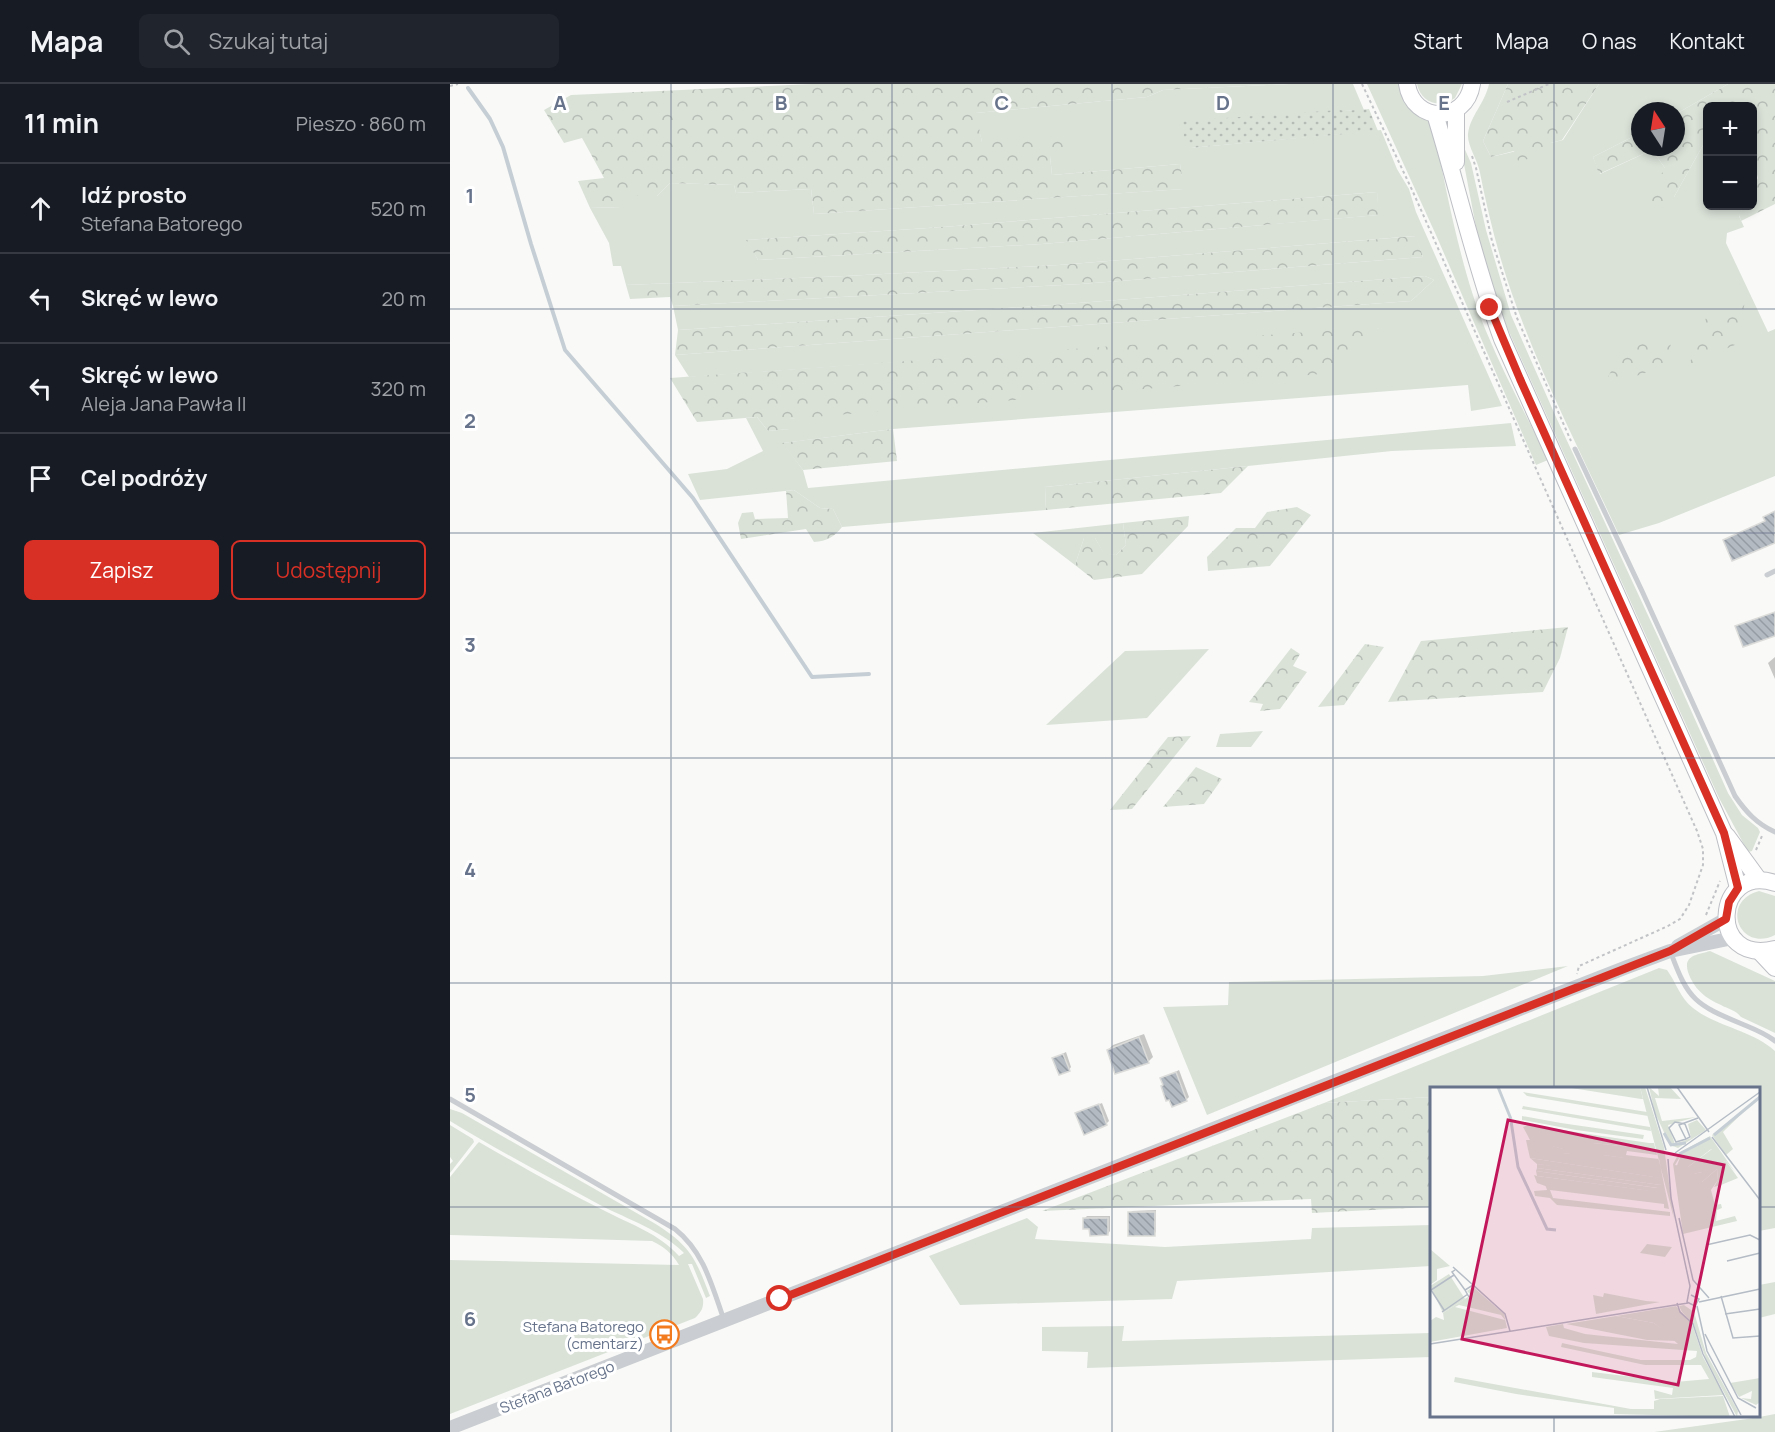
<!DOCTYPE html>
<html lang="pl">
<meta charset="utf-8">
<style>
:root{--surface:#171b24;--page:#20242c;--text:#f1f3f6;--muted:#9ea1a6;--line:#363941;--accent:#d93025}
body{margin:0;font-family:Manrope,sans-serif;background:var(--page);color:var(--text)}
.controls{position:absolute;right:18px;top:18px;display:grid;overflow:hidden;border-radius:9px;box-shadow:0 3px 9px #0003}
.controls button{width:54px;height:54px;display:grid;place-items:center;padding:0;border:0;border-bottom:2px solid var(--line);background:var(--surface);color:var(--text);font:30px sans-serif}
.compass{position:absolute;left:1181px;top:18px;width:54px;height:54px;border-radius:50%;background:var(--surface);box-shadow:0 3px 9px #0003;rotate:348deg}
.stop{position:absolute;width:18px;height:18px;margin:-14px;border:4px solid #d93025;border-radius:50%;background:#fff}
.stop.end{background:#d93025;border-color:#fff;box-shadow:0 2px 6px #0008}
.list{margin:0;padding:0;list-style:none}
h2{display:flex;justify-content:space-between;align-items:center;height:78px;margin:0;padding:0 24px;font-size:26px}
h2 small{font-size:20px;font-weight:400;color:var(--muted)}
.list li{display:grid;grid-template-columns:39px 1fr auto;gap:18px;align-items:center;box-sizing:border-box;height:90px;padding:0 24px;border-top:2px solid var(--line)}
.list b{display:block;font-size:22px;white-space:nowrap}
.list p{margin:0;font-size:20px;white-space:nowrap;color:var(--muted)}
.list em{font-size:20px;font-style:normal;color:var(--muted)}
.actions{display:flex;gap:12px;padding:18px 24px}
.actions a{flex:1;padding:14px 0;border:2px solid var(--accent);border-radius:9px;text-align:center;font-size:21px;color:var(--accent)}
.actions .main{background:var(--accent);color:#fff}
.icon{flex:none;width:33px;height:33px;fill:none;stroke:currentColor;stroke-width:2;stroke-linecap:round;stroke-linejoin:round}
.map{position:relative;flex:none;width:1325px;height:1348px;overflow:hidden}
header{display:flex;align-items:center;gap:36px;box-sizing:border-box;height:84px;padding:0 30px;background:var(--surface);border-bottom:2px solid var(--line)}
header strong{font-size:28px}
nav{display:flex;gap:33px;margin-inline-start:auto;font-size:21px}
.search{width:420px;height:54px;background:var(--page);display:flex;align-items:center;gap:15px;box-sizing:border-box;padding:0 21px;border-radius:9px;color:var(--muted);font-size:22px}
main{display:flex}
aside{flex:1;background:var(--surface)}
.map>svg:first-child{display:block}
.grass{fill:#dae2d8;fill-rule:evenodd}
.forest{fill:url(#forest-crowns)}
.garden{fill:url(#garden-dots)}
.shadow{fill:#0003}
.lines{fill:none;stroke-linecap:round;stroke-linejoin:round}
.stream{stroke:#c6ced5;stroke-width:4}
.building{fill:url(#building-back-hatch);stroke:#dbdcd9;stroke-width:1.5}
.primary-casing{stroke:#bdbfc5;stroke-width:18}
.path{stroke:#c1c3c6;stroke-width:2;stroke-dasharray:3 3;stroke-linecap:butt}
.service{stroke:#cacdd1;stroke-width:5}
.tertiary{stroke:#cacdd1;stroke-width:14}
.primary{stroke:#fff;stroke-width:16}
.route{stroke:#d93025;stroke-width:8}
.grid{fill:none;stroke:#66738b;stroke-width:1.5;stroke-opacity:0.55}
.labels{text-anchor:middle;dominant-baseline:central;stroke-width:6;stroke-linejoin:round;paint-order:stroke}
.poi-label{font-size:15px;fill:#66738b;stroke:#fff;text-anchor:end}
.street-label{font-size:15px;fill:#66738b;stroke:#fff}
.inset-river{fill:none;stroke:#c6ced5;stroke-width:3}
.inset-road{fill:none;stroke:#b5bcc6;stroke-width:1.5}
.view{fill:#c2185b;fill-opacity:0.15;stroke:#c2185b;stroke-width:3}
.inset-edge{fill:none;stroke:#66738b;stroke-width:3}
.grid-label{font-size:20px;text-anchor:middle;font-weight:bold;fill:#66738b;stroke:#fff;stroke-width:6;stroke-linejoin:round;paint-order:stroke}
</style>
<header>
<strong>Mapa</strong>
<div class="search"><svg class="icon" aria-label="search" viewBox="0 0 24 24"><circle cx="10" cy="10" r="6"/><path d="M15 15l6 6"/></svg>Szukaj tutaj</div>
<nav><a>Start</a><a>Mapa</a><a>O nas</a><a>Kontakt</a></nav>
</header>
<main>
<aside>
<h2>11 min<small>Pieszo · 860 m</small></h2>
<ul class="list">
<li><svg class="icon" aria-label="ahead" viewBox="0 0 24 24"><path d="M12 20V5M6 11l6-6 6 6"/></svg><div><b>Idź prosto</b><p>Stefana Batorego</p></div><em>520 m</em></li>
<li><svg class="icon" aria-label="left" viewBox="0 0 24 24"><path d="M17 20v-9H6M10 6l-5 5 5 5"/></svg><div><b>Skręć w lewo</b></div><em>20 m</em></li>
<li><svg class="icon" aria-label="left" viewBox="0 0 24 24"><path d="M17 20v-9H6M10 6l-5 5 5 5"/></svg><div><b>Skręć w lewo</b><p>Aleja Jana Pawła II</p></div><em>320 m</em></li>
<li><svg class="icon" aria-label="arrive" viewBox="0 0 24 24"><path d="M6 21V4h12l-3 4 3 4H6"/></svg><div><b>Cel podróży</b></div></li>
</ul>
<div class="actions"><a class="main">Zapisz</a><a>Udostępnij</a></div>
</aside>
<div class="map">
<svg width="1325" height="1348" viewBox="0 0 1325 1348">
<defs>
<pattern id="forest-crowns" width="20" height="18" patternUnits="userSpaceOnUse" patternTransform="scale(1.5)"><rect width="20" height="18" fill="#dae2d8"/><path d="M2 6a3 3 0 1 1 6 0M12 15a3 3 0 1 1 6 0" fill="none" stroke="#b5bcb5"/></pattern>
<pattern id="garden-dots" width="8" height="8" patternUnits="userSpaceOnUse" patternTransform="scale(1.5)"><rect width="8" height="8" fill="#dae2d8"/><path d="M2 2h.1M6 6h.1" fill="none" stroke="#b5bcb5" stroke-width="1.8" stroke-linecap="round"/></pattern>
<pattern id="building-back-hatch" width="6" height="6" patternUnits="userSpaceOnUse" patternTransform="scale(1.5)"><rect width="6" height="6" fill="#b4bac2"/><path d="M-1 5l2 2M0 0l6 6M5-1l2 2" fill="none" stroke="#969ca4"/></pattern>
</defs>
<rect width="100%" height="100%" fill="#f9faf7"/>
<g class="grass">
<path d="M840,0H903L914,26L894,27L740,64L931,46L947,85L959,105L966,128L1052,322L1021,327L1018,301L443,345L333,359L353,386L358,404L1061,339L1066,362L942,367L595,403L596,426L392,443L383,425L370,424L344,406L250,416L238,390L277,385L313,367L296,334L307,333L318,347L339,345V335L929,244L239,293L225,271L961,217L984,196L975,192L602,221L228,246L223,222L631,200L973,173L965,152L609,181L395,192L176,201L171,182H163L159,159L140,124L171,123V112H207L220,99L284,101L286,109L361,105L364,130L733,105L730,80L602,91L600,72L532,58L525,29L697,13L713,6ZM927,108L928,131L592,160L308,176L297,156L493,143Z"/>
<path d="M917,0H951L979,37L984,46C997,110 1011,186 1036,247C1054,290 1077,333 1098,376L1086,381L986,151Z"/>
<path d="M967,0H1012L1005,14C990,25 971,19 967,0Z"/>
<path d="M1039,0H1058L1033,57L1041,73L1113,56L1149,0H1278L1226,30V27H1190V49L1143,73L1150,90L1202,66L1215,84L1224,113L1257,54L1258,122H1294L1289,132L1294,143L1277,149L1276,159L1318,248L1325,245V392L1209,439L1169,451C1134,375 1095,300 1066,221C1050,178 1039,134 1030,89C1028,76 1017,62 1018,50C1020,32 1035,19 1039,0Z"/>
<polygon points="1010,59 1012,59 1021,79 1036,146 1061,231 1106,333 1209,555 1278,709 1292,731 1308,744 1310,748 1302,767 1298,768 1269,714 1056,241 1029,159"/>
<polygon points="673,439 676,461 666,471 654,470 645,454 634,454 625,481 583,449"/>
<polygon points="759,565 697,634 596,641 675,567"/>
<polygon points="813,647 801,663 766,663 770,650"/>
<path d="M1309,807L1325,812V851C1290,869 1269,818 1309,807Z"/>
<path d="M1260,867L1325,897V949L1291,933C1286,926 1278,925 1271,921C1256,915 1243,904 1238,888C1233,871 1247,871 1260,867Z"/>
<polygon points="1118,882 757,1031 713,923 778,921 779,898 1033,892"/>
<path d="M1209,884L1217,886C1226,898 1230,914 1243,924C1267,943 1302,946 1325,967V1144L1309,1147L1308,1004H981V1013L874,1019Z"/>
<path d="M0,1025L12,1029L204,1139C240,1161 246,1175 260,1212L256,1214L242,1180H238L253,1215C254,1224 251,1228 245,1234L0,1330V1176L229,1181C222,1169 214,1163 202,1157L0,1151V1093L27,1060L29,1058C71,1082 112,1106 155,1127C182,1141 208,1149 229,1172L234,1169C211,1146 179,1136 150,1121C100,1094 49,1067 0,1037Z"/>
<polygon points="0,1041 23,1055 24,1058 0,1089 0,1080 3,1077 0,1073"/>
<polygon points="577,1134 588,1143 585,1155 715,1163 861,1155 862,1144 981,1141 981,1182 727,1197 722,1215 510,1221 479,1172"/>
<polygon points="1325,1198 1325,1230 1309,1234 1309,1201"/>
<polygon points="674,1242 672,1257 981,1249 981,1273 637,1284 638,1268 592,1267 592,1243"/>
<polygon points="1325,1330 1325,1348 1204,1348 1304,1334"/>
</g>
<g class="forest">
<polygon points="362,0 840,0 713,6 697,13 526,29 532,58 616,51 617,71 600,72 602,91 730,80 734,105 364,130 361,105 286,109 284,101 220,99 207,112 172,112 171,123 140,124 128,97 154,94 132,54 114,59 94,26 121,11"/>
<polygon points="1058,0 1149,0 1112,56 1101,59 1094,72 1068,77 1064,67 1041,73 1033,57"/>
<polygon points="1278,0 1325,0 1325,120 1291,137 1289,131 1294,122 1302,122 1303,105 1308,94 1303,76 1302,22 1258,22 1257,54 1224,113 1211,124 1196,116 1215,84 1202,66 1149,90 1143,73 1190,49 1190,63 1226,63 1226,30"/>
<polygon points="927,108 929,131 592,160 308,176 296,156 493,143"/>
<polygon points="966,152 973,173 631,200 223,222 220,213 180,215 176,201 395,192 609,181"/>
<polygon points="975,192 984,196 961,217 225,271 228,246 602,221"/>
<polygon points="1295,217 1287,260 1239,281 1256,234"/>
<polygon points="929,243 883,289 339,335 340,345 318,347 307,333 247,338 220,294"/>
<polygon points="1223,248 1217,281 1161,301 1158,293 1171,268"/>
<polygon points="443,345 447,377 353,386 332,359"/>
<polygon points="798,382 771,409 596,426 595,403"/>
<path d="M344,406L370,424L383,425L392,443C384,453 377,457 364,458L356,445L291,455L288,439L292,429L303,428L305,435L338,434L336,407Z"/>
<polygon points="847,423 861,431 820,482 758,487 757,473 786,444 805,444 817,428"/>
<polygon points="739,432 738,442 692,490 644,496 625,481 634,454 645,454 654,469 666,471 676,461 673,439"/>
<polygon points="1118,543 1110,574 1093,608 938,618 971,557"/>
<polygon points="915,560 934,563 894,621 868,623"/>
<polygon points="841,564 850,570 843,582 857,588 830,625 810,627 813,620 799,618"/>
<polygon points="741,652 682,725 660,726 718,653"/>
<polygon points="746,683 772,695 754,720 713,723"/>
<polygon points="981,1013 981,1123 862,1129 861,1115 592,1127 874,1019"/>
</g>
<polygon class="garden" points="919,25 928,47 740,64 735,61 732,37 890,26 894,27"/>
<g class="shadow">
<polygon points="1325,573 1325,595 1318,579"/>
<polygon points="694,950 703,973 698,978 658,966 663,961"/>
<polygon points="616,968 621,983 619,986 604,974"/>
<polygon points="729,986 739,1013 736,1016 714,1000 712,995"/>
<polygon points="652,1019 659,1037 656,1040 627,1030"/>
<polygon points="706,1126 706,1148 704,1150 680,1129 682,1127"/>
<polygon points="637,1132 660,1132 660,1147 658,1150 641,1143 634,1135"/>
</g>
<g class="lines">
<polyline class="stream" points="18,4 40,35 53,63 81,160 115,266 243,414 362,593 419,590"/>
</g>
<g class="building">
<polygon points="1325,427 1325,459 1282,477 1273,456 1315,437 1313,433"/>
<polygon points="1325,528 1325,552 1293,563 1285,542"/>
<polygon points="689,953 699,979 665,990 657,966"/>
<polygon points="613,970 620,987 609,991 602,974"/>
<polygon points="726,988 737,1017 722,1023 719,1016 716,1017 711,1002 713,1001 710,994"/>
<polygon points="649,1020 657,1041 634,1051 625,1029"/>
<rect x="678" y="1128" width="27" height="24"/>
<polygon points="633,1134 658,1134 658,1151 640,1152 639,1145 633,1145"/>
</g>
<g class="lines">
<defs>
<g id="primary">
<path d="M957,0C963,40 1016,40 1022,0"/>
<path d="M985,30C1008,105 1025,181 1052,255L1274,749L1288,804"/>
<polyline points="1006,78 1006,26"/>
<polyline points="1277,752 1309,796"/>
<path d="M1325,799C1264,779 1257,882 1325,865"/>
<polyline points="1310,868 1325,884"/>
</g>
</defs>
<use href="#primary" class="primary-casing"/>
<g class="path">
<polyline points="912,0 963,108 1247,747 1253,765 1253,781 1239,821 1230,835 1218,842 1129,882 1127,890"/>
<polyline points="0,2 8,0"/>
<polyline points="1057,18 1099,0"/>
<polyline points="1022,72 1026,84 1042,157 1067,234 1121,357"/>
<polyline points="1306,766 1312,752"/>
<polyline points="1256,831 1270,797"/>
</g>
<g class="service">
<path d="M1125,365L1192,507L1285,712C1296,728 1307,740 1325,748"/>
<polyline points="1317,491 1325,487"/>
<path d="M1221,869C1238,916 1246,921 1292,940C1304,945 1315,949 1325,957"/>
<path d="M0,1015L225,1145C254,1168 262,1202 274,1236"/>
</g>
<g class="tertiary">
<polyline points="1228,862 1276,835"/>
<polyline points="0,1344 1177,883 1220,867 1283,854"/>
</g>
<use href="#primary" class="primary"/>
</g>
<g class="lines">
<polyline class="route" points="330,1215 1220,867 1276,835 1279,818 1288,804 1274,749 1070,295 1040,224"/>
</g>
<path class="grid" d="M221,0V1348M442,0V1348M662,0V1348M883,0V1348M1104,0V1004M0,225H1325M0,449H1325M0,674H1325M0,899H1325M0,1123H981M1308,1123H1325M1104,1332V1348"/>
<defs>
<symbol id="bus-ring" viewBox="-11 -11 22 22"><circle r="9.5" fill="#fff" stroke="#f37b1f" stroke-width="1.5"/><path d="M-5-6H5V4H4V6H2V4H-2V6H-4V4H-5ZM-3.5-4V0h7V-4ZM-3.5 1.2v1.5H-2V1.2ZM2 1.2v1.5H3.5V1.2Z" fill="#f37b1f"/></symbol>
</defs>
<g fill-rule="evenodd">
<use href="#bus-ring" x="198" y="1234" width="33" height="33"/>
</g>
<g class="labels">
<g class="poi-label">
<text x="194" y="1242">Stefana Batorego<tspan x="194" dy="17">(cmentarz)</tspan></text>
</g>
<g class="street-label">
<text transform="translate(107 1303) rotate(-21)">Stefana Batorego</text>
</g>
</g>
<g transform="translate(980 1003)">
<rect width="330" height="330" fill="#f9faf7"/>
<path d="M210,0H215L234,60L244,132ZM219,0L229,9L228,0H240L251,12L225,11L232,34L266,30L238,38L245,57L261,51L258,37L267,33L276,43L248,61L240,58L225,26ZM330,9L293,45L303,62L296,68L282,48ZM93,19L220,40L221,44L92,22ZM280,49L305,85L296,74L263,87L272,85V95L287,82L288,93L281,103L285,118L291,117L292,121L287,123L286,134L305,129L307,134L253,147L243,77L249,66ZM282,62L258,80L245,78L251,68ZM111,56L134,62L133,66L194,71L173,68L163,61V56L219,62V56H224L227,68L197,64L196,68L229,72L239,122L234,121V117L120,103L123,111L240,125V129L127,118L120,111L105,109L104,104L117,103L115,97L220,104L107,89L106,84L227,101L231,98L107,81V77L230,91L100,71L97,58ZM0,162L20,179L7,182V193L0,198ZM43,200L74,227L77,241L0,255V234L6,230L14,233L13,226L41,208L37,204ZM29,218L71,228L75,233L25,220ZM174,206L216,214L230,215L166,227L163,208L173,210ZM254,218L264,225L276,266L308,324L307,330L276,272L264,238L252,225L249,219ZM246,219L262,237L273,270L294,308L225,312L224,303L242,308L243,301L162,290V285L245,295L279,292L271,278H215L131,260L132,256L211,273H260L266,270L267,264L154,256L119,249L116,240L133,237L134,241L155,247L248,257L224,236L186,229ZM25,290L201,322H224V314L230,312L293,309L300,330L184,327V321L86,307L24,295ZM330,291V315L326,318L311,311L321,312L322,304L309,310L300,296Z" fill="#dae2d8" fill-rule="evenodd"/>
<path d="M135,0H210L213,12H211ZM93,5L217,25L218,29L97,9ZM92,29L131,36L214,48L213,52L146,43L92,33ZM98,38L219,56V62L163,56V61L177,62L174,68L195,71L194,75L133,66V62L121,59L97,58L96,53H100L93,40ZM282,54L285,59L258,80L246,81L251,68ZM121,68L226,82L225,86L123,72ZM100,71L231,91V95L107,77ZM296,74L308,91L291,98L284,100L288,93L287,82L272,95V85L263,87L262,84ZM107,81L231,98L232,99L228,101L106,84ZM104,88L107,89L222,104L212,110L118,100L107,96ZM217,157L242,160L235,170L210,166ZM186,229L224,236L248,254L217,253L136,237Z" fill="#dae2d8"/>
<path d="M19,187L35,212L13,226L0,199Z" fill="#dae2d8"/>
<path class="inset-river" d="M68,0L81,32M81,34L88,80L117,142L126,143M234,46L241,58L256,56M284,48L330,10M249,67L280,51"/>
<path class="inset-road" d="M217,0L236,63M247,0L279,45M255,37L260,50L256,52L249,38L268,31M255,37L245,35L239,41L246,55L256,52M282,50L330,113M245,66L330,5M238,72L241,111L260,199L257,215L265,219L269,212L261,208M249,131L263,193L279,211M276,158L320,148L330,153M297,174L330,166M23,180L43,198M25,183L22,185L35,203M291,209L303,251L330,249M39,210L35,203L43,198L75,227L80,244M269,215L330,202M247,216L250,225L263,237L273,267L305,330M267,219L277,264L311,328M14,223L1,203L24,188M12,225L38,207M295,227L330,222M275,247L308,311L326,321M0,257L258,216"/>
<path class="view" d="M78,33L294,78L248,298L32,252Z"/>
<rect width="330" height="330" class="inset-edge"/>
</g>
<g class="grid-label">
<text x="110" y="26">A</text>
<text x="331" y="26">B</text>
<text x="552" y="26">C</text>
<text x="773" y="26">D</text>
<text x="994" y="26">E</text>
<text x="20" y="119">1</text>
<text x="20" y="344">2</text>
<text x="20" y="568">3</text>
<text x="20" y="793">4</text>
<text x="20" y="1018">5</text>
<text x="20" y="1242">6</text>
</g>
</svg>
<div class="controls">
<button>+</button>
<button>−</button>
</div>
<svg class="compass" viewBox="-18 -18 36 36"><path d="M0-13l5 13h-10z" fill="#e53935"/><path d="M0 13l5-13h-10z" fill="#9ea1a6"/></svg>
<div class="stop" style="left:330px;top:1215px"></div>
<div class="stop end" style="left:1040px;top:224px"></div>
</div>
</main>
